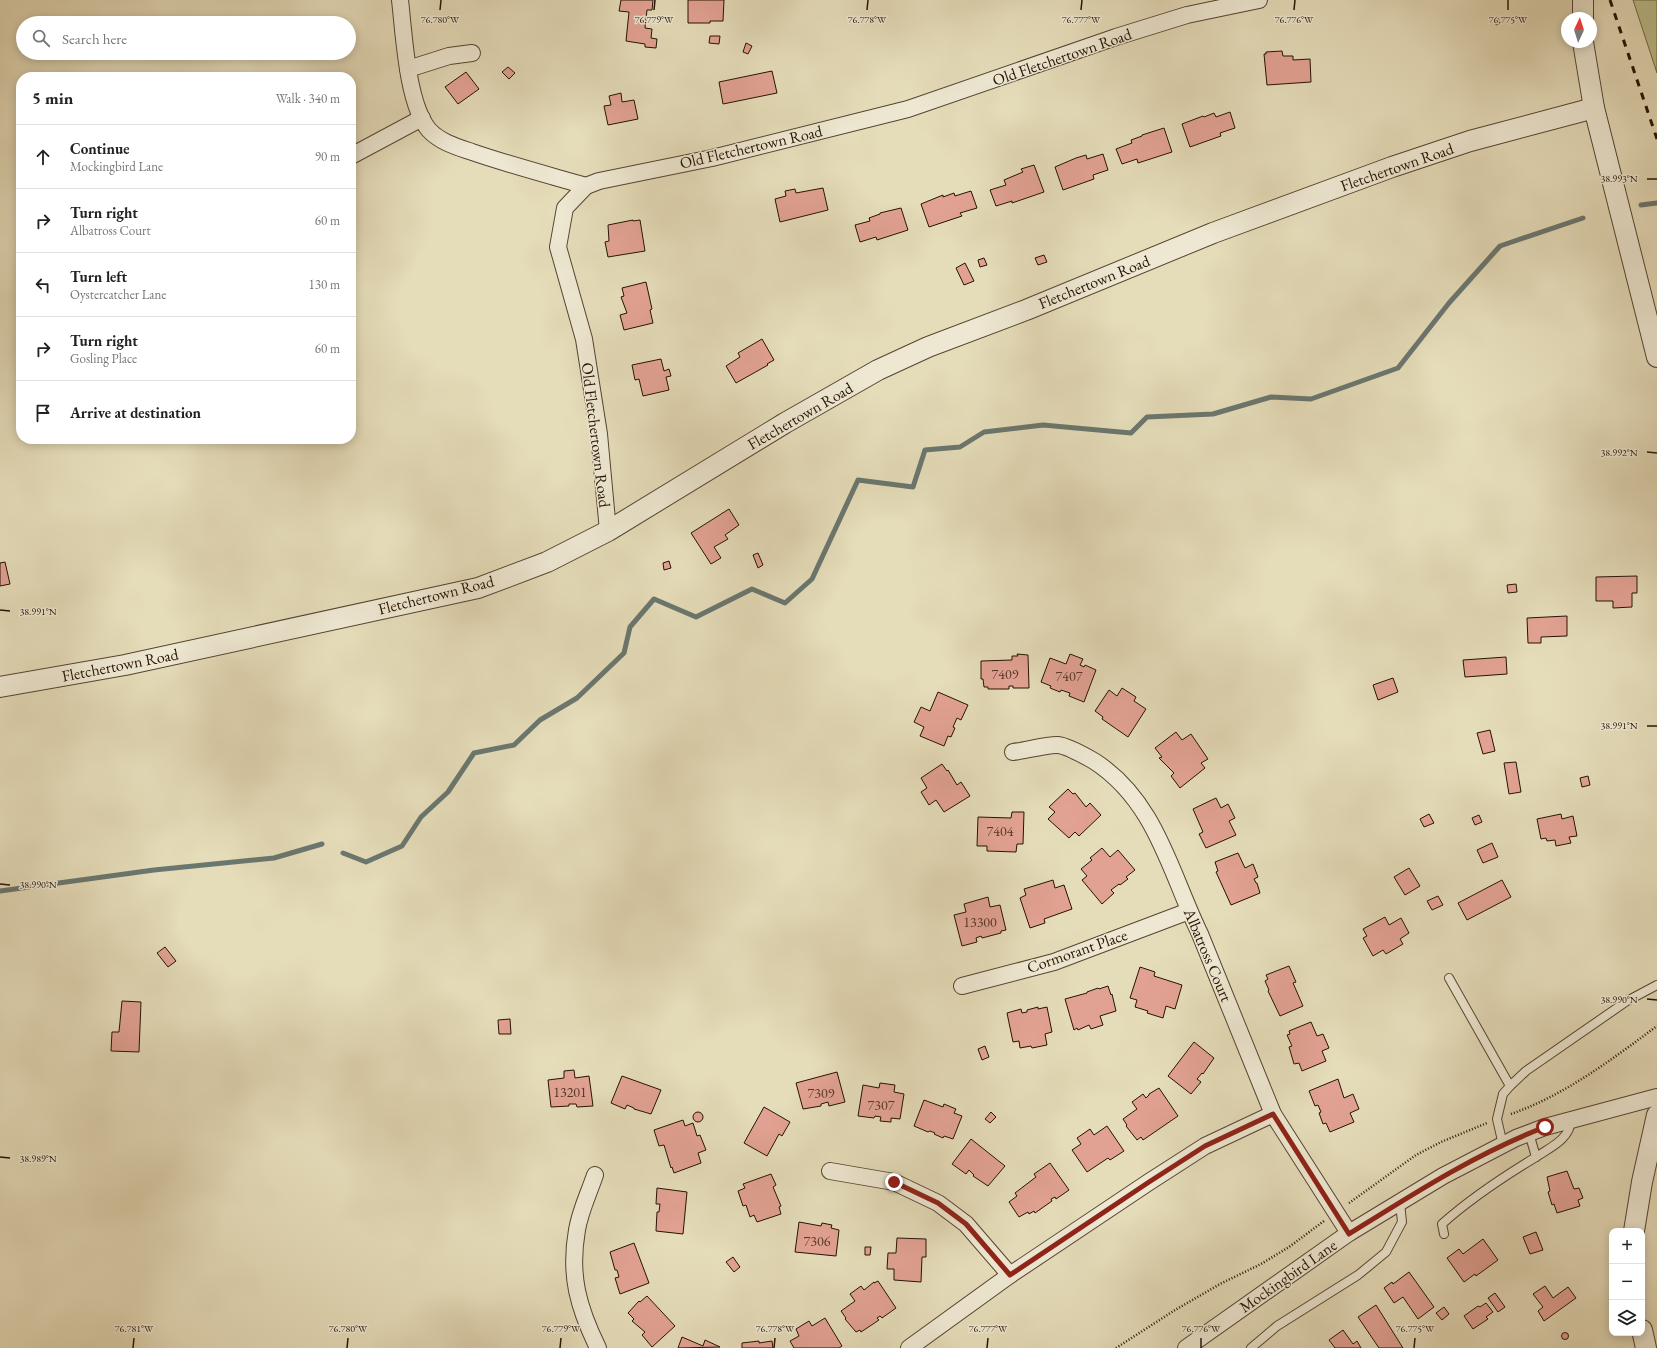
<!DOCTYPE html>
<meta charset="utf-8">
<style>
:root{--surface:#fff;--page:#f6f6f6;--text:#222;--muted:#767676;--line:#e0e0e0}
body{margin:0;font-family:"EB Garamond",serif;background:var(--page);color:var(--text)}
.controls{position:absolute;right:12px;bottom:12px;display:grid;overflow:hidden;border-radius:8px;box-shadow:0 2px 10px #0003}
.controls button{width:36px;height:36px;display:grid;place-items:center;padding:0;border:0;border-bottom:1px solid var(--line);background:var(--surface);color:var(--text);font:20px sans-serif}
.compass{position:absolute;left:1561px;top:12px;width:36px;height:36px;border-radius:50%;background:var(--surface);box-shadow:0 2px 10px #0003;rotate:4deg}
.stop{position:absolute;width:12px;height:12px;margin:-9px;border:3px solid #8f2418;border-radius:50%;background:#fff}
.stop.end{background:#8f2418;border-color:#fff;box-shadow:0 1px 4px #0008}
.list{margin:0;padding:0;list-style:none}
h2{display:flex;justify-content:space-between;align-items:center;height:52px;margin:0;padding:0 16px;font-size:17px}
h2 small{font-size:13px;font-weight:400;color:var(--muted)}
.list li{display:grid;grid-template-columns:26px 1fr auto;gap:12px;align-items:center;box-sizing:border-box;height:64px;padding:0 16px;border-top:1px solid var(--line)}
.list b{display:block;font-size:15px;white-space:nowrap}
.list p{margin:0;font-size:13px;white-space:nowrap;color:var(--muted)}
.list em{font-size:13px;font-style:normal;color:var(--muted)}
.icon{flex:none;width:22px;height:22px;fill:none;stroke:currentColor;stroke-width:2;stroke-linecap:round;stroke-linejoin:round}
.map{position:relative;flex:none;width:1657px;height:1348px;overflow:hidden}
.search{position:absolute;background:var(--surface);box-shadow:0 2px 10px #0003;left:16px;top:16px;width:340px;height:44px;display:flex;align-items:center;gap:10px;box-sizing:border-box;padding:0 14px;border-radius:22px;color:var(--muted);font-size:15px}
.panel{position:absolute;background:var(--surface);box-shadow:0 2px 10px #0003;left:16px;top:72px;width:340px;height:372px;border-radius:16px}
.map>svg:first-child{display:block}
.green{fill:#bcbe8a;stroke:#706847}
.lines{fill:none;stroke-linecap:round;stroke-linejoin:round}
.stream{stroke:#6a776f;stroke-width:5}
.building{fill:#e2a293;stroke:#251204}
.service-casing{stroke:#554431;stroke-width:10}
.minor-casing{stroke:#554431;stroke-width:18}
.tertiary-casing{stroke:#554431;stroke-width:22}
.path{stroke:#251204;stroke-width:2.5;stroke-dasharray:1 2;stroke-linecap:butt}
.service{stroke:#eee8d2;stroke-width:8}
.minor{stroke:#eee8d2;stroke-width:16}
.tertiary{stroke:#eee8d2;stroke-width:20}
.rail{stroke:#251204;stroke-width:3;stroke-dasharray:7 7;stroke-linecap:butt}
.route{stroke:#8f2418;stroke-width:5}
.ticks{fill:none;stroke:#251204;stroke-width:1.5}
.labels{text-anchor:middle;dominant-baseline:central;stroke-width:3;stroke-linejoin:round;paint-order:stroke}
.number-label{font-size:14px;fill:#543628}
.street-label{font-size:16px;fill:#251204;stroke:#eee8d2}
.ticks-label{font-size:10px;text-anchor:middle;fill:#251204;stroke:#eee8d2;stroke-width:3;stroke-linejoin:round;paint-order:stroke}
</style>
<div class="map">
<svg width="1657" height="1348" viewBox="0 0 1657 1348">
<rect width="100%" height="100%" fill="#e5dcb9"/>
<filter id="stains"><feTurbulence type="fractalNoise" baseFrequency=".005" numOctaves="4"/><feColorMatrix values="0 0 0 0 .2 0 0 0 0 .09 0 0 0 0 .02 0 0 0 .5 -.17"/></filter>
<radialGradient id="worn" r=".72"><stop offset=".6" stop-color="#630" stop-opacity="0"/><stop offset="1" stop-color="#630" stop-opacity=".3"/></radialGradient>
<polygon class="green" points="1633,0 1657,0 1657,73"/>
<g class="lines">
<g class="stream">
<polyline points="1641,205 1657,203"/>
<polyline points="343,853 366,862 402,846 421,817 448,792 474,753 514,745 540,720 577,698 624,653 630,627 654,599 696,617 752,589 785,603 812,579 858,480 913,487 925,450 960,447 984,432 1043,425 1131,433 1147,417 1213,414 1271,397 1311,399 1398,368 1449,303 1500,246 1583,218"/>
<polyline points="0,891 154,870 274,858 322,844"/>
</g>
</g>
<g class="building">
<polygon points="621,0 653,0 652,10 647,10 645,28 652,29 651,38 657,39 656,48 645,47 645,44 626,41 629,12 619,11"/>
<polygon points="688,0 724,0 723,21 710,21 710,23 688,23"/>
<polygon points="1498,18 1500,23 1496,25 1494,20"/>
<polygon points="710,36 720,36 719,44 709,43"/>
<polygon points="746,43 752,46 748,54 743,52"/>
<polygon points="1282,51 1283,56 1293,56 1293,60 1310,59 1311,82 1267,85 1264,54 1266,54 1266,52"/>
<polygon points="508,67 515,73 509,79 502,72"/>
<polygon points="772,71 777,93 723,104 719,82"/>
<polygon points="466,72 479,89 458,104 445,87"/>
<polygon points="621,93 622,102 634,100 638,119 608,125 604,106 611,105 609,96"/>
<polygon points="1230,112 1235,128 1220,133 1221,136 1190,147 1182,124 1203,116 1204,117 1214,113 1216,117"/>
<polygon points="1164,128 1172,152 1138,163 1137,159 1122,164 1116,149 1132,143 1131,140 1142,136 1142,135"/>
<polygon points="1103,154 1108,170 1093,175 1094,179 1063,190 1055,167 1076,158 1086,155 1087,159"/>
<polygon points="1034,165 1044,192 1012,203 1012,201 996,206 990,190 1006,185 1004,180 1023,172 1021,169"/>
<polygon points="823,188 828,210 780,222 775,199 786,196 785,191 795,189 796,193"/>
<polygon points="971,191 977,208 960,213 962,216 929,227 921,204 943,195 943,197 954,193 955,196"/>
<polygon points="901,208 908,230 877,240 876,237 860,242 855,225 870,221 869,218 880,214 880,213"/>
<polygon points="633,220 633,221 640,220 645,251 608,257 605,242 609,241 608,225"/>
<polygon points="1044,255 1047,262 1038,265 1035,258"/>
<polygon points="984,258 987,265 980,267 978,260"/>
<polygon points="965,263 974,281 964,285 956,268"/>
<polygon points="646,282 652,309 650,310 653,323 624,330 620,315 627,313 621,297 624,296 622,288"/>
<polygon points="762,339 774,360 767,364 768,365 736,383 726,366 740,357 738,353"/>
<polygon points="661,359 664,371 669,369 671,376 666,377 669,390 643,396 639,379 635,380 632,365"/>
<polygon points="729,509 739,525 725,535 728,539 714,547 721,558 711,564 691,533"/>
<polygon points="758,553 763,565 758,568 753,555"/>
<polygon points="669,561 671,568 664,570 663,563"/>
<polygon points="5,562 10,584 0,586 0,563"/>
<polygon points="1637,576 1637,593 1632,593 1632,607 1613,608 1613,601 1596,601 1596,577"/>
<polygon points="1516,584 1517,592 1508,593 1507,585"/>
<polygon points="1567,616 1567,636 1541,637 1541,643 1528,643 1527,618"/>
<polygon points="1017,654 1028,655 1029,688 1013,688 1013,686 1009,686 1009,689 988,689 988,687 984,687 983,679 981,679 981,661 1012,660 1012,656 1018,656"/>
<polygon points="1070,654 1083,659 1080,665 1084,667 1085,665 1096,670 1084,702 1069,696 1070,693 1061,690 1060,692 1050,688 1051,686 1041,682 1050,658 1066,664"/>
<polygon points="1506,657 1507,674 1465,677 1463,660"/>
<polygon points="1393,678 1398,692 1378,700 1373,685"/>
<polygon points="1122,688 1136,697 1134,701 1146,709 1128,737 1102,719 1103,717 1095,711 1109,690 1117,696"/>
<polygon points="938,692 968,705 961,720 957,718 953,727 955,728 951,737 948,736 944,746 920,736 924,727 914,722 921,707 930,711"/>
<polygon points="1490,730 1495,751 1483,754 1477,733"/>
<polygon points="1176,732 1182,740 1191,734 1208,759 1201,763 1205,768 1180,788 1171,776 1174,773 1159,758 1162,757 1155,748"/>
<polygon points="1516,762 1521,792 1509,794 1504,763"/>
<polygon points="942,764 947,771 948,770 957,785 961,782 970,796 944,812 936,800 929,805 921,792 927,788 921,778"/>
<polygon points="1588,776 1590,785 1582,787 1580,778"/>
<polygon points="1068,789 1073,794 1075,793 1086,807 1090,803 1101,815 1079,836 1075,832 1069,838 1048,819 1055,812 1049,807"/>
<polygon points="1216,798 1221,808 1228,804 1235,818 1229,821 1236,835 1206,848 1199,834 1203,832 1193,809"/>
<polygon points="1012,812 1024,812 1023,844 1017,844 1016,852 987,851 987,846 977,846 978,817 1011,818"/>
<polygon points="1429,814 1434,823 1424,827 1420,819"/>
<polygon points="1561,814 1562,819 1573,816 1577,836 1569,837 1571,843 1556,846 1555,840 1547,841 1546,838 1541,839 1537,819"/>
<polygon points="1479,815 1482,822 1475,825 1472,818"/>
<polygon points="1492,843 1498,857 1483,863 1477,850"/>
<polygon points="1102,848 1110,857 1118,850 1135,870 1126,877 1128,879 1120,885 1119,884 1111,890 1114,893 1102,904 1082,880 1087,876 1081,869 1092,860 1090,858"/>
<polygon points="1238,853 1245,868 1253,864 1258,877 1254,879 1256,883 1257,883 1260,893 1231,905 1216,872 1218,871 1215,862"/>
<polygon points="1409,868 1420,886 1405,895 1394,877"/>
<polygon points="1053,880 1055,888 1064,885 1072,909 1044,919 1045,923 1030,928 1020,898 1026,895 1024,889"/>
<polygon points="1502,880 1511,897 1467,920 1458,903"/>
<polygon points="1438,896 1443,905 1432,910 1427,901"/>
<polygon points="988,897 990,907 1000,905 1006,930 1001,931 1001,933 982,938 981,936 976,938 977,942 962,946 954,915 966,912 964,904"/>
<polygon points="1385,917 1389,925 1401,918 1409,933 1400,939 1403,944 1386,954 1383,950 1373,956 1363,938 1367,936 1363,929"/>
<polygon points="165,947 176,961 168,967 157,953"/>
<polygon points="1289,966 1296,982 1293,983 1303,1006 1280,1016 1268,991 1269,990 1265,981 1268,979 1266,975"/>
<polygon points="1140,967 1155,972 1154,976 1182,985 1175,1009 1166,1006 1163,1018 1147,1013 1148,1011 1135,1007 1137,1000 1130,998"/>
<polygon points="1108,986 1111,995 1112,994 1116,1011 1100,1016 1103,1025 1091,1029 1089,1025 1078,1030 1077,1028 1074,1030 1065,999 1087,993 1087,992 1098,988 1099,989"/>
<polygon points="122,1001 141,1002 139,1052 111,1051 112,1032 119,1032"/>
<polygon points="1038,1007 1038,1009 1047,1007 1052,1032 1045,1034 1047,1045 1032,1048 1031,1046 1020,1048 1019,1041 1013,1042 1007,1013 1021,1009 1022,1013 1027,1012 1027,1010"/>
<polygon points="510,1019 511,1034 499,1034 498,1020"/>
<polygon points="1311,1022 1317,1036 1323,1034 1329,1048 1322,1051 1326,1061 1302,1071 1299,1063 1294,1064 1289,1047 1292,1046 1287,1035 1290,1034 1289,1031"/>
<polygon points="1194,1042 1214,1058 1203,1074 1202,1073 1197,1079 1201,1082 1191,1094 1168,1076"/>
<polygon points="985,1046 989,1057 982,1060 978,1049"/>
<polygon points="574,1070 575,1078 589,1076 593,1106 577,1107 576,1104 569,1104 569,1106 551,1107 548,1080 564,1078 564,1071"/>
<polygon points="837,1072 845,1102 829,1106 828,1102 821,1104 821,1106 803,1109 796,1083"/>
<polygon points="622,1076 661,1090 651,1114 634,1109 634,1108 627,1105 625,1109 611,1103"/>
<polygon points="1338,1079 1344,1098 1353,1094 1359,1109 1350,1113 1354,1122 1330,1132 1326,1123 1323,1124 1319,1113 1321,1112 1318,1105 1315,1106 1309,1091"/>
<polygon points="880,1083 895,1085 894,1092 904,1094 900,1119 891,1118 891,1122 880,1121 881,1117 875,1116 874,1118 858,1116 863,1085 879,1088"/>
<polygon points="1159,1088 1178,1116 1143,1140 1141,1137 1137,1140 1126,1126 1127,1125 1123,1119 1137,1109 1132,1102 1143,1094 1146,1098 1149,1095 1149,1094"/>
<polygon points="924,1100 943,1107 944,1104 956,1109 954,1113 962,1116 953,1139 944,1136 943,1138 934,1134 935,1133 930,1131 928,1132 914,1126"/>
<polygon points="764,1107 790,1122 782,1136 779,1134 767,1156 744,1143"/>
<polygon points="991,1112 996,1117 990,1123 985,1119"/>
<circle cx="698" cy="1117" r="5"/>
<polygon points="683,1120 685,1126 693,1123 697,1136 700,1135 706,1150 698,1153 701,1163 674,1173 672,1167 671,1168 664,1145 659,1146 654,1130"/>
<polygon points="1107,1126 1124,1151 1110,1160 1108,1158 1087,1172 1072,1150 1081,1144 1077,1138 1090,1129 1094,1135"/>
<polygon points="971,1139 1005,1166 988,1186 973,1176 974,1175 969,1170 966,1174 952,1164"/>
<polygon points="1050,1163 1069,1190 1056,1199 1055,1197 1051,1199 1052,1201 1035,1213 1034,1211 1029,1214 1028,1212 1019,1217 1009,1202 1017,1196 1015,1193 1036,1177 1034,1174"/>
<polygon points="1567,1171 1574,1189 1579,1188 1583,1198 1578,1200 1580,1206 1557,1213 1554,1204 1552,1205 1548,1192 1550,1191 1547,1177"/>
<polygon points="771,1174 776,1185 773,1187 781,1206 779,1207 781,1214 757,1222 754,1215 750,1217 746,1205 743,1206 738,1191 745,1188 743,1184"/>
<polygon points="657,1188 687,1192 683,1234 656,1231 657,1212 659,1212 660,1204 656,1204"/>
<polygon points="799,1222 821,1226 822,1223 832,1225 831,1228 839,1230 836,1256 795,1252"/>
<polygon points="1536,1232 1543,1250 1530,1254 1523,1237"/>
<polygon points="897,1238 926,1239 926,1257 922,1257 921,1282 894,1280 894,1269 887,1269 888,1253 896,1253"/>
<polygon points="1483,1239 1498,1260 1476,1276 1475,1274 1464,1282 1447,1258 1459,1249 1463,1254"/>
<polygon points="634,1243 649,1283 620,1294 615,1278 619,1277 617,1270 615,1270 610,1252"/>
<polygon points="865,1247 871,1247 870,1255 865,1255"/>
<polygon points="733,1257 740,1267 734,1272 726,1262"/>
<polygon points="1409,1272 1434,1307 1418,1319 1403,1297 1394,1303 1384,1288 1392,1282 1393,1284"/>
<polygon points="878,1281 896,1308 882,1318 880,1316 877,1318 879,1320 861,1332 860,1330 856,1332 845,1319 846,1318 841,1311 855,1301 850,1294 861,1286 864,1290 874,1282 874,1283"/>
<polygon points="1545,1286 1553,1298 1568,1287 1576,1298 1544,1321 1538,1311 1543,1307 1533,1294"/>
<polygon points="1495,1293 1505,1307 1498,1312 1488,1298"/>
<polygon points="647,1296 675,1326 652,1347 642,1335 645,1332 632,1321 634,1319 628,1313 639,1301 640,1302"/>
<polygon points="1486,1303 1493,1312 1486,1317 1488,1319 1473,1329 1464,1316 1478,1306 1480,1307"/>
<polygon points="1376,1305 1403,1348 1379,1348 1358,1317"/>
<polygon points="1444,1307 1449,1314 1442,1320 1436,1313"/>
<polygon points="825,1318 842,1346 839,1348 794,1348 790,1341 799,1336 796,1329 809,1321 812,1326"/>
<polygon points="1343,1330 1353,1344 1357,1341 1361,1348 1335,1348 1329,1340"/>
<circle cx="1565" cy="1336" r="3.5"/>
<polygon points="682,1337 703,1346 705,1340 720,1347 678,1348"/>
<polygon points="759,1341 759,1343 772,1341 773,1348 742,1348 742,1343"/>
</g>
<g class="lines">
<defs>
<g id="service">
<polyline points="1449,978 1510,1086"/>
<polyline points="1503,1145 1497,1119 1503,1094 1510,1086 1526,1071 1627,1001 1657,985"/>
<path d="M1536,1157C1551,1147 1570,1139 1571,1120"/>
<path d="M1444,1234L1442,1224C1471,1198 1503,1177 1536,1157L1529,1133"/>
<polyline points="1251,1348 1277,1326 1358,1275 1386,1252 1402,1222 1400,1203"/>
</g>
<g id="minor">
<path d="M400,0C404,34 407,104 429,130C440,142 457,147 472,152C510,165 548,175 586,186"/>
<polyline points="408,69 449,56 472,53"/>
<polyline points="351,156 422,118"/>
<polyline points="608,531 599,434 584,339 558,247 565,208 586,186 599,181 712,158 908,109 1116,37 1187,15 1259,0"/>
<path d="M1013,752C1023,751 1050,744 1058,745C1068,746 1085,756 1094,761C1156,801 1170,872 1200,934L1273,1114L1349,1233"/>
<polyline points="962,986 1054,962 1189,911"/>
<polyline points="830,1171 894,1182 938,1203 966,1224 1010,1275"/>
<path d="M595,1175C589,1193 580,1211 577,1230C569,1275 578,1307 598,1348"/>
<polyline points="909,1348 1010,1275 1149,1182 1205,1146 1273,1114"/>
<polyline points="1186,1348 1349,1233 1443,1176 1516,1138 1545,1127 1657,1097"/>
</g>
<g id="tertiary">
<polyline points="1583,0 1583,18"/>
<polyline points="1583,42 1594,108 1657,357"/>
<polyline points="0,687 125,665 478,588 547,562 608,531 785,423 878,370 928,347 1026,310 1213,233 1392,167 1470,141 1594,108"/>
<polyline points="1634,1231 1642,1182 1657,1115"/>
<polyline points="1642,1330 1646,1348"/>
</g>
</defs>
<use href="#service" class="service-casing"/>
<use href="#minor" class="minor-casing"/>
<use href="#tertiary" class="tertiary-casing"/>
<g class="path">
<path d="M1511,1114C1565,1095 1611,1060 1657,1026"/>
<polyline points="1349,1203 1416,1155 1441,1142 1487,1123"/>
<polyline points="1116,1348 1175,1310 1220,1284 1261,1264 1289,1247 1324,1221"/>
</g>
<use href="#service" class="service"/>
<use href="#minor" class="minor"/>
<use href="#tertiary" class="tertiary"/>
<polyline class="rail" points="1610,0 1657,139"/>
</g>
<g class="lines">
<path class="route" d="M894,1182L938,1203L966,1224L1010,1275L1149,1182L1205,1146L1273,1114L1349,1234C1413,1194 1475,1154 1545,1127"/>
</g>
<path class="ticks" d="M440,10L441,0M654,10L655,0M867,10L868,0M1081,10L1082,0M1294,10L1295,0M1508,10V0M1647,179H1657M1647,452L1657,453M0,610L10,611M1647,726H1657M0,884L10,885M1647,999L1657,1000M0,1157L10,1158M133,1348L134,1338M347,1348L348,1338M560,1348L561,1338M774,1348L775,1338M987,1348L988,1338M1201,1348V1338M1414,1348L1415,1338"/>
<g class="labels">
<g class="number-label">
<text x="1005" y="674">7409</text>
<text x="1069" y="676">7407</text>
<text x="1000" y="831">7404</text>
<text x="980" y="922">13300</text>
<text x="570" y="1092">13201</text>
<text x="821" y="1093">7309</text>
<text x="881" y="1105">7307</text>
<text x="817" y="1241">7306</text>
</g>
<g class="street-label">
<text transform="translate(1062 57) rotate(-19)">Old Fletchertown Road</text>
<text transform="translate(751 147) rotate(-13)">Old Fletchertown Road</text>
<text transform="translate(1397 167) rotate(-19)">Fletchertown Road</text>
<text transform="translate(1094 282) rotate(-22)">Fletchertown Road</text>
<text transform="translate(800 416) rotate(-30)">Fletchertown Road</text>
<text transform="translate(596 435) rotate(83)">Old Fletchertown Road</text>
<text transform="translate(436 595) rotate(-14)">Fletchertown Road</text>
<text transform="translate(120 665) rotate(-11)">Fletchertown Road</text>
<text transform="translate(1077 951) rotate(-19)">Cormorant Place</text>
<text transform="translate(1208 955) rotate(67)">Albatross Court</text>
<text transform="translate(1288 1276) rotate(-35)">Mockingbird Lane</text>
</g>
</g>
<g class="ticks-label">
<text x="440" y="23">76.780°W</text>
<text x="654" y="23">76.779°W</text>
<text x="867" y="23">76.778°W</text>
<text x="1081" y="23">76.777°W</text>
<text x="1294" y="23">76.776°W</text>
<text x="1508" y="23">76.775°W</text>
<text x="1619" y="182">38.993°N</text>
<text x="1619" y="456">38.992°N</text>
<text x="38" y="615">38.991°N</text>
<text x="1619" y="729">38.991°N</text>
<text x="38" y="888">38.990°N</text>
<text x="1619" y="1003">38.990°N</text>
<text x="38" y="1162">38.989°N</text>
<text x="134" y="1332">76.781°W</text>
<text x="348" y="1332">76.780°W</text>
<text x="561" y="1332">76.779°W</text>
<text x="775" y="1332">76.778°W</text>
<text x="988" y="1332">76.777°W</text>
<text x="1201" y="1332">76.776°W</text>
<text x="1415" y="1332">76.775°W</text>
</g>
<rect width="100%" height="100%" filter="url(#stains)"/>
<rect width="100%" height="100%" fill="url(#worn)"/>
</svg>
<div class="controls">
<button>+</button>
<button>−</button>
<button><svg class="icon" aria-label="layers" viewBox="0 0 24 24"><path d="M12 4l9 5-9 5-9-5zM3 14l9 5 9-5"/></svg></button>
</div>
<svg class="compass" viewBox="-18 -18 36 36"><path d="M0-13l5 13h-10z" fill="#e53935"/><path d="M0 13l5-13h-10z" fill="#767676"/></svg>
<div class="stop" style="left:1545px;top:1127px"></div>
<div class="stop end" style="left:894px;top:1182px"></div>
<div class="search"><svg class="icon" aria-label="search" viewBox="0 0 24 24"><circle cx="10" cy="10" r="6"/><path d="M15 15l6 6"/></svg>Search here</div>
<section class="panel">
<h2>5 min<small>Walk · 340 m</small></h2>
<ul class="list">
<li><svg class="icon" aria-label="ahead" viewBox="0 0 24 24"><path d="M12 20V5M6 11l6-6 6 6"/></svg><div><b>Continue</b><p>Mockingbird Lane</p></div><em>90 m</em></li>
<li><svg class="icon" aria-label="right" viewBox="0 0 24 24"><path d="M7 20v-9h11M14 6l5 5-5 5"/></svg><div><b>Turn right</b><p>Albatross Court</p></div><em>60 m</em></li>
<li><svg class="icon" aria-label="left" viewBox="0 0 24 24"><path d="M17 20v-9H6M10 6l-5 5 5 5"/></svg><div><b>Turn left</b><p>Oystercatcher Lane</p></div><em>130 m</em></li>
<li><svg class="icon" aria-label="right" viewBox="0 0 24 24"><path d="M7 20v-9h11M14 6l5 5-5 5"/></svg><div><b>Turn right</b><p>Gosling Place</p></div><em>60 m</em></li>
<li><svg class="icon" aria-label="arrive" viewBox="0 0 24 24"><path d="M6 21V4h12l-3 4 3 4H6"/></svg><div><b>Arrive at destination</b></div></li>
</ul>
</section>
</div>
